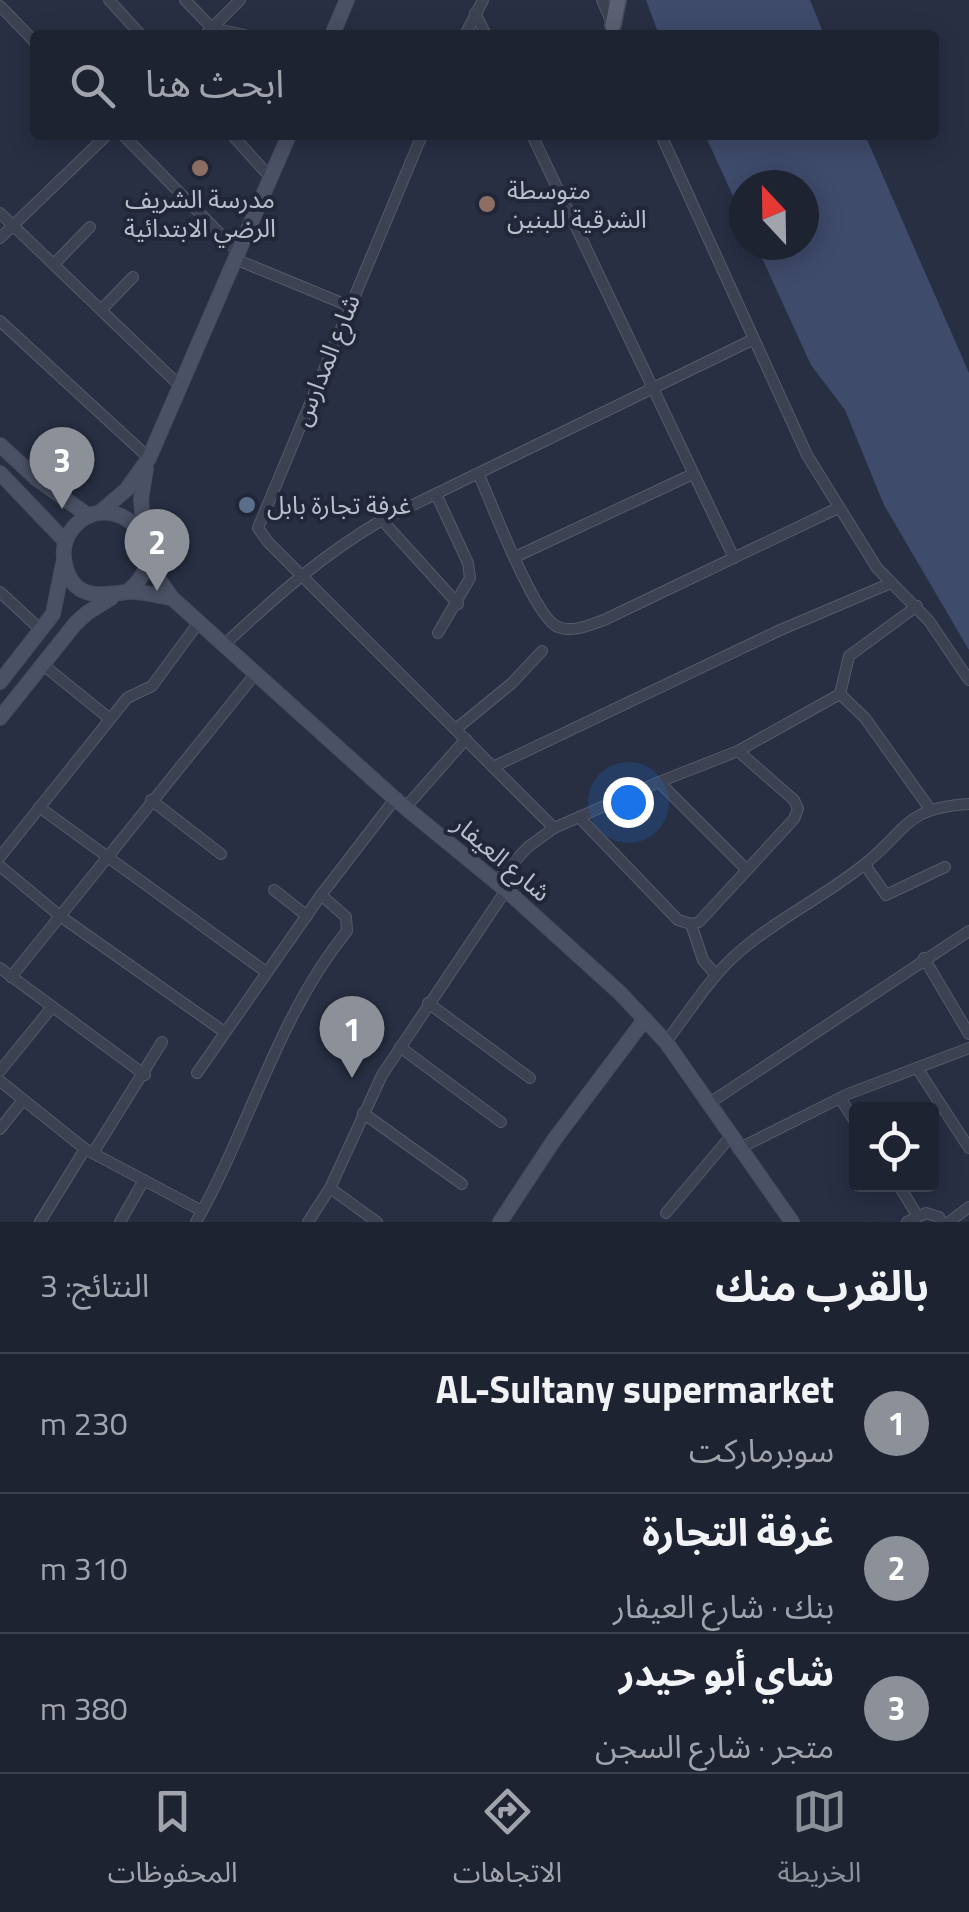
<!DOCTYPE html>
<html lang="ar">
<meta charset="utf-8">
<style>
:root{--surface:#1e2332;--page:#2b2f3e;--text:#f1f3f6;--muted:#a1a4ac;--line:#3c404d;--accent:#8c9099}
body{margin:0;font-family:"Titillium Web","Noto Sans Arabic",sans-serif;background:var(--page);color:var(--text);direction:rtl}
.controls{position:absolute;right:30px;bottom:30px;display:grid;overflow:hidden;border-radius:10px;box-shadow:0 5px 25px #0003}
.controls button{width:90px;height:90px;display:grid;place-items:center;padding:0;border:0;border-bottom:2px solid var(--line);background:var(--surface);color:var(--text);font:50px sans-serif}
.compass{position:absolute;left:729px;top:170px;width:90px;height:90px;border-radius:50%;background:var(--surface);box-shadow:0 5px 25px #0003;rotate:338deg}
.you{position:absolute;left:628px;top:802px;width:35px;height:35px;margin:-25px;border:8px solid #fff;border-radius:50%;background:#1a73e8;box-shadow:0 0 0 15px #1a73e833}
.badge{display:grid;place-items:center;width:65px;height:65px;border-radius:50%;background:var(--accent);color:#fff;font-size:32px;font-weight:700}
.pin{position:absolute;translate:-50% -82px;filter:drop-shadow(0 2px 5px #0008)}
.pin::after{content:'';position:absolute;top:52px;width:35px;height:30px;background:inherit;clip-path:polygon(0 0,100% 0,50% 100%)}
.list{margin:0;padding:0;list-style:none}
h2{display:flex;justify-content:space-between;align-items:center;height:130px;margin:0;padding:0 40px;font-size:42px}
h2 small{font-size:32px;font-weight:400;color:var(--muted)}
.list li{display:grid;grid-template-columns:65px 1fr auto;gap:30px;align-items:center;box-sizing:border-box;height:140px;padding:0 40px;border-top:2px solid var(--line)}
.list b{display:block;font-size:38px;white-space:nowrap}
.list p{margin:0;font-size:32px;white-space:nowrap;color:var(--muted)}
.list em{font-size:32px;font-style:normal;color:var(--muted)}
.icon{flex:none;width:55px;height:55px;fill:none;stroke:currentColor;stroke-width:2;stroke-linecap:round;stroke-linejoin:round}
.map{position:relative;flex:none;width:969px;height:1222px;overflow:hidden;direction:ltr}
.search{position:absolute;background:var(--surface);box-shadow:0 5px 25px #0003;left:30px;right:30px;top:30px;height:110px;display:flex;align-items:center;gap:25px;box-sizing:border-box;padding:0 35px;border-radius:10px;color:var(--muted);font-size:38px}
.sheet{height:550px;background:var(--surface)}
nav{display:flex;justify-content:space-around;align-items:center;box-sizing:border-box;height:140px;border-top:2px solid var(--line);background:var(--surface);font-size:28px;color:var(--muted)}
nav a{display:grid;justify-items:center;gap:5px}
nav .on{color:var(--accent)}
.map>svg:first-child{display:block}
.water{fill:#3f4b6b}
.lines{fill:none;stroke-linecap:round;stroke-linejoin:round}
.street-casing{stroke:#555a6a;stroke-width:12}
.secondary-casing{stroke:#464b5c;stroke-width:16}
.primary-casing{stroke:#464b5c;stroke-width:18}
.street{stroke:#3d4253;stroke-width:10}
.secondary{stroke:#4b5165;stroke-width:14}
.primary{stroke:#5b6172;stroke-width:15}
.education-dot{fill:#8d6e63;stroke:#212738;stroke-width:4}
.service-dot{fill:#5c6f8a;stroke:#212738;stroke-width:4}
.labels{text-anchor:middle;dominant-baseline:central;stroke-width:8;stroke-linejoin:round;paint-order:stroke}
.poi-label{font-size:25px;fill:#babecc;stroke:#212738;text-anchor:start}
.street-label{font-size:25px;fill:#babecc;stroke:#212738}
</style>
<div class="map">
<svg width="969" height="1222" viewBox="0 0 969 1222">
<rect width="100%" height="100%" fill="#282f43"/>
<g class="water">
<polygon points="646,0 810,0 824,35 659,35"/>
<polygon points="705,135 865,135 969,373 969,650 884,505 845,410 811,365 756,245 804,245 804,185 744,185 744,220"/>
</g>
<g class="lines">
<defs>
<g id="street">
<polyline points="109,0 141,35"/>
<polyline points="185,0 212,28 245,35"/>
<polyline points="602,0 617,35"/>
<polyline points="0,6 35,42"/>
<polyline points="475,13 486,35"/>
<polyline points="205,35 240,0"/>
<polyline points="465,35 483,0"/>
<polyline points="123,135 238,252"/>
<polyline points="232,135 270,177"/>
<polyline points="422,135 258,528 268,542 554,828"/>
<polyline points="532,135 734,558"/>
<polyline points="661,135 807,455 877,568 929,621 969,680"/>
<polyline points="0,213 180,386"/>
<polyline points="0,238 107,135"/>
<polyline points="235,259 349,306"/>
<polyline points="54,264 90,227"/>
<polyline points="101,310 133,277"/>
<polyline points="0,321 149,458"/>
<path d="M479,475C491,502 535,619 558,627C573,633 589,625 604,620L838,508"/>
<polyline points="436,494 468,563 470,578 438,633"/>
<polyline points="382,520 458,604"/>
<polyline points="515,557 693,474"/>
<polyline points="0,592 41,630"/>
<path d="M224,645C274,598 322,555 382,520L752,340"/>
<polyline points="42,664 110,719"/>
<polyline points="840,694 865,718 930,809"/>
<polyline points="456,729 512,683 542,651"/>
<polyline points="493,767 778,631 891,583"/>
<polyline points="659,782 746,869"/>
<polyline points="151,800 221,854"/>
<polyline points="39,807 266,972"/>
<polyline points="405,808 466,739"/>
<polyline points="579,817 678,920 691,924 699,922 794,819 798,809 794,800 738,751"/>
<polyline points="0,857 127,698 152,686 199,622"/>
<polyline points="865,865 886,895 945,867"/>
<polyline points="0,866 60,916 223,1031"/>
<polyline points="495,882 528,847 554,828 659,782 738,751 840,694 849,656 917,606"/>
<polyline points="274,890 307,916"/>
<polyline points="691,924 703,960 716,975"/>
<polyline points="924,958 969,1034"/>
<polyline points="0,968 145,1075"/>
<polyline points="11,977 256,673"/>
<polyline points="428,1003 530,1078"/>
<path d="M666,1042C689,1012 710,977 739,952C778,918 826,896 866,863C909,828 905,808 969,804"/>
<polyline points="400,1047 501,1122"/>
<polyline points="917,1068 969,1148"/>
<polyline points="0,1071 52,1007"/>
<polyline points="197,1073 321,895 395,799"/>
<polyline points="0,1081 85,1149 202,1211"/>
<polyline points="840,1098 856,1123"/>
<polyline points="708,1104 969,931"/>
<polyline points="363,1113 462,1184"/>
<polyline points="0,1129 23,1100"/>
<polyline points="738,1149 848,1094 969,1048"/>
<polyline points="93,1153 162,1042"/>
<polyline points="898,1184 917,1215"/>
<polyline points="330,1188 377,1222"/>
<polyline points="666,1213 730,1137"/>
<polyline points="40,1222 85,1149"/>
<polyline points="120,1222 144,1180"/>
<path d="M196,1222C250,1127 277,1017 347,931L346,917L321,895"/>
<polyline points="308,1222 330,1188 382,1075 506,890"/>
<polyline points="907,1222 926,1213 939,1217 941,1222"/>
<polyline points="949,1222 969,1207"/>
</g>
<g id="secondary">
<polyline points="332,35 347,0"/>
<polyline points="0,445 37,479 89,516"/>
<polyline points="0,473 65,541"/>
<polyline points="99,513 127,489 149,458 289,135"/>
<polyline points="144,536 141,499 146,468"/>
<polyline points="147,562 172,598 395,799 506,890 620,993 666,1042 792,1222"/>
<path d="M127,592C183,548 111,482 73,528C64,539 62,551 65,564C72,599 99,596 126,592C139,590 158,596 172,598"/>
<polyline points="0,682 53,614 63,564"/>
<polyline points="0,718 75,624 87,613 111,598"/>
<polyline points="500,1222 554,1140 645,1019"/>
</g>
<polyline id="primary" points="613,25 618,0"/>
</defs>
<use href="#street" class="street-casing"/>
<use href="#secondary" class="secondary-casing"/>
<use href="#primary" class="primary-casing"/>
<use href="#street" class="street"/>
<use href="#secondary" class="secondary"/>
<use href="#primary" class="primary"/>
</g>
<g class="education-dot">
<circle cx="200" cy="168" r="10"/>
<circle cx="487" cy="204" r="10"/>
</g>
<circle class="service-dot" cx="247" cy="505" r="10"/>
<g class="labels">
<g class="poi-label">
<text x="507" y="190">متوسطة<tspan x="507" dy="29">الشرقية للبنين</tspan></text>
<text x="200" y="199" text-anchor="middle">مدرسة الشريف<tspan x="200" dy="29">الرضي الابتدائية</tspan></text>
<text x="267" y="505">غرفة تجارة بابل</text>
</g>
<g class="street-label">
<text transform="translate(326 360) rotate(-68)">شارع المدارس</text>
<text transform="translate(502 858) rotate(40)">شارع العيفار</text>
</g>
</g>
</svg>
<div class="controls">
<button><svg class="icon" aria-label="locate" viewBox="0 0 24 24"><circle cx="12" cy="12" r="6"/><path d="M12 2v4M12 18v4M2 12h4M18 12h4"/></svg></button>
</div>
<svg class="compass" viewBox="-18 -18 36 36"><path d="M0-13l5 13h-10z" fill="#e53935"/><path d="M0 13l5-13h-10z" fill="#a1a4ac"/></svg>
<div class="you"></div>
<div class="pin badge" style="left:352px;top:1078px">1</div>
<div class="pin badge" style="left:157px;top:591px">2</div>
<div class="pin badge" style="left:62px;top:509px">3</div>
<div class="search"><svg class="icon" aria-label="search" viewBox="0 0 24 24"><circle cx="10" cy="10" r="6"/><path d="M15 15l6 6"/></svg>ابحث هنا</div>
</div>
<section class="sheet">
<h2>بالقرب منك<small>النتائج: 3</small></h2>
<ul class="list">
<li><span class="badge">1</span><div><b>AL-Sultany supermarket</b><p>سوبرماركت</p></div><em>230 m</em></li>
<li><span class="badge">2</span><div><b>غرفة التجارة</b><p>بنك · شارع العيفار</p></div><em>310 m</em></li>
<li><span class="badge">3</span><div><b>شاي أبو حيدر</b><p>متجر · شارع السجن</p></div><em>380 m</em></li>
</ul>
</section>
<nav>
<a class="on"><svg class="icon" aria-label="map" viewBox="0 0 24 24"><path d="M3 6l6-2 6 2 6-2v14l-6 2-6-2-6 2zM9 4v14M15 6v14"/></svg>الخريطة</a>
<a><svg class="icon" aria-label="directions" viewBox="0 0 24 24"><path d="M12 3l9 9-9 9-9-9zM9 14v-3h6M13 9l2 2-2 2"/></svg>الاتجاهات</a>
<a><svg class="icon" aria-label="saved" viewBox="0 0 24 24"><path d="M7 4h10v16l-5-4-5 4z"/></svg>المحفوظات</a>
</nav>
